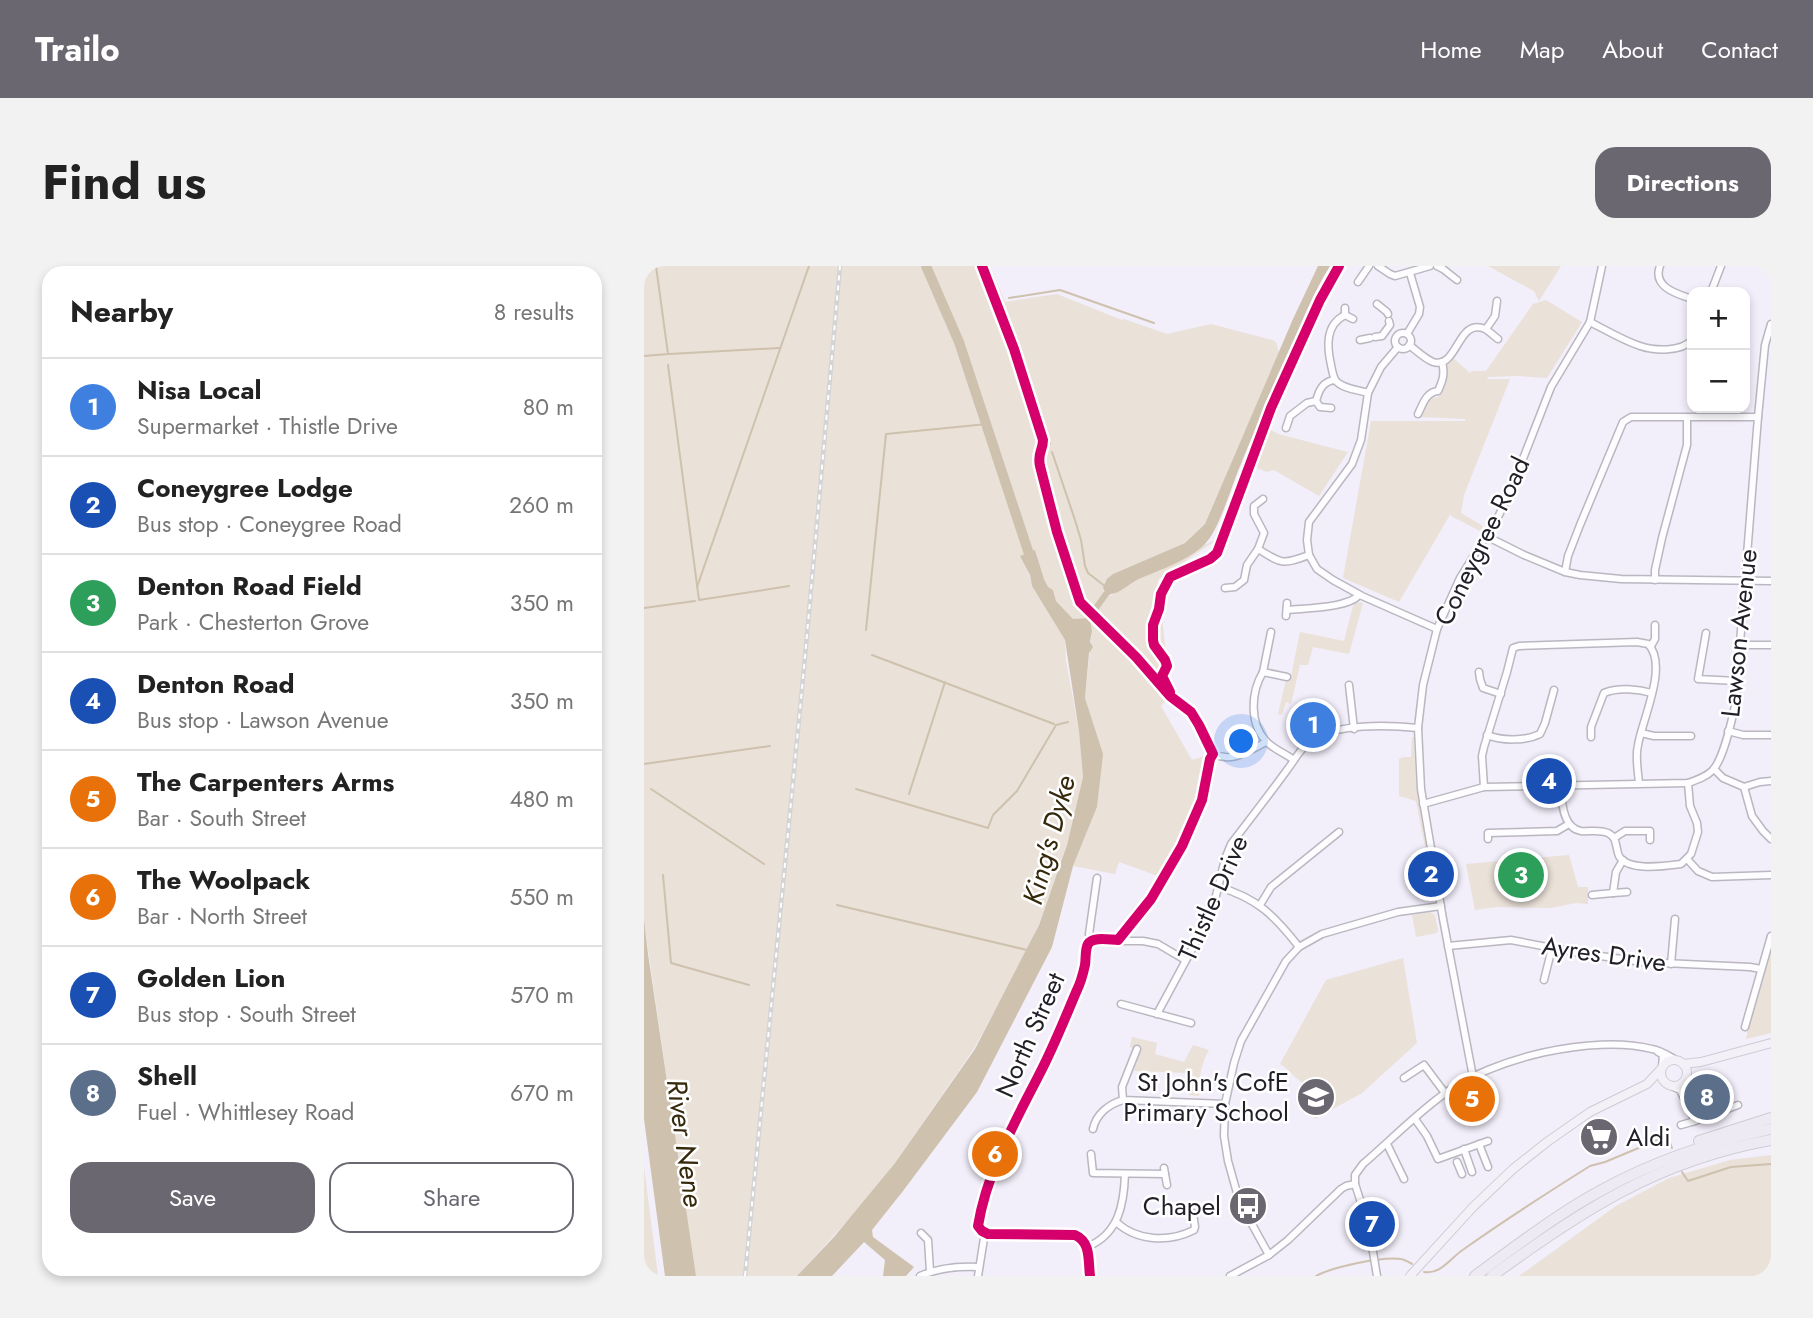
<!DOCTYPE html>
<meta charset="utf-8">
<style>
:root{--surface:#fff;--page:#f2f2f2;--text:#222;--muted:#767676;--line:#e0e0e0;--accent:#6a6771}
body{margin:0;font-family:Jost,sans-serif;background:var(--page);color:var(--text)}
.controls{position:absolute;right:21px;top:21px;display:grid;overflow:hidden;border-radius:14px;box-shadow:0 4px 10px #0003}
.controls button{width:63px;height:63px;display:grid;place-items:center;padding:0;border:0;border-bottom:2px solid var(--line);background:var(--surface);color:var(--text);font:35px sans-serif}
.you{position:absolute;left:598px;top:476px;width:24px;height:24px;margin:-18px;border:5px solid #fff;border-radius:50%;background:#1a73e8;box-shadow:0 0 0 10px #1a73e833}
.badge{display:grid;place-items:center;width:46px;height:46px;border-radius:50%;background:var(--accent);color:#fff;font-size:23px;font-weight:700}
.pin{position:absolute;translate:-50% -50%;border:4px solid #fff;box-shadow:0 2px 7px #0006}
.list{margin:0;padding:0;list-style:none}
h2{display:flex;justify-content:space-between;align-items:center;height:91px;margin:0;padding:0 28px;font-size:30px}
h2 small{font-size:23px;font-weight:400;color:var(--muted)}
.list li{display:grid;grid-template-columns:46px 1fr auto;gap:21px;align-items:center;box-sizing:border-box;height:98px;padding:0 28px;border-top:2px solid var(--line)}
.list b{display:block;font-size:26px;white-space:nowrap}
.list p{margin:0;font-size:23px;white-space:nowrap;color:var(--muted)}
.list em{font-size:23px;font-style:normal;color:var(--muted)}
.actions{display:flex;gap:14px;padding:21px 28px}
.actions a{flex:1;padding:16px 0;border:2px solid var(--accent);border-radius:21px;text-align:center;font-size:24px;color:var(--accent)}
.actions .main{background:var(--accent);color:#fff}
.map{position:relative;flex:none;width:1127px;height:1010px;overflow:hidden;border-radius:21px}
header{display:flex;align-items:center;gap:42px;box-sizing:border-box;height:98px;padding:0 35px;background:var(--accent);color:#fff}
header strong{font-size:33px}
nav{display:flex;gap:38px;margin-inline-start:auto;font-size:24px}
.intro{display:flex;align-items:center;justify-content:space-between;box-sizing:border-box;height:168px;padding:0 42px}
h1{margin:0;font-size:49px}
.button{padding:18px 32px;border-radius:21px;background:var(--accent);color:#fff;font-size:24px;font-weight:700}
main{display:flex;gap:42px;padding:0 42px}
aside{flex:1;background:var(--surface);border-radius:21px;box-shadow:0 4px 10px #0003}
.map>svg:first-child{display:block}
.green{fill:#eae1d8}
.water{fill:#cec1ae}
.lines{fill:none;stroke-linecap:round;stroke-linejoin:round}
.stream{stroke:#cec1ae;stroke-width:2}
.canal{stroke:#cec1ae;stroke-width:6}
.river{stroke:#cec1ae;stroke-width:10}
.minor-casing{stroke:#bab7c0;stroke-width:9}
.major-casing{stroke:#ceccd2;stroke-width:10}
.highway-casing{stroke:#ceccd2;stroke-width:12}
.minor{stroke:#fdfcfe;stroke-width:6}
.major{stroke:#f3f1f7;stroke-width:8}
.highway{stroke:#edeaf4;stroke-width:10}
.rail-casing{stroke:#d4d4d6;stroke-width:4.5}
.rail{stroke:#fff;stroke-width:2;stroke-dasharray:5;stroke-linecap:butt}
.cycleway-casing{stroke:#fff;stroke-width:15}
.cycleway{stroke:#d6006c;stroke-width:10}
.labels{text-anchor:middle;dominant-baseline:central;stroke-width:5;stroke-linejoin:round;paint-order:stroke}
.street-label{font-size:26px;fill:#211f27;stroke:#fff}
.poi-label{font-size:26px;fill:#211f27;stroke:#fff;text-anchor:end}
.water-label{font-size:28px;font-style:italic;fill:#35280b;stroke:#fff}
</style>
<header>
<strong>Trailo</strong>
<nav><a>Home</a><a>Map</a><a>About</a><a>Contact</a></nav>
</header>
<div class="intro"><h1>Find us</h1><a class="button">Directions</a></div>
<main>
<aside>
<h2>Nearby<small>8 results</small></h2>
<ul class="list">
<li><span class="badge" style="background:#3f7fe0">1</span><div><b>Nisa Local</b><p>Supermarket · Thistle Drive</p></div><em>80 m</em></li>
<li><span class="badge" style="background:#1a4fb4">2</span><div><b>Coneygree Lodge</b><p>Bus stop · Coneygree Road</p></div><em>260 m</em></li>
<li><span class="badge" style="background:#2e9e5b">3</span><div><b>Denton Road Field</b><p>Park · Chesterton Grove</p></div><em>350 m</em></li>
<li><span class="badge" style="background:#1a4fb4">4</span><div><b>Denton Road</b><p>Bus stop · Lawson Avenue</p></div><em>350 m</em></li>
<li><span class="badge" style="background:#e8710a">5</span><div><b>The Carpenters Arms</b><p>Bar · South Street</p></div><em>480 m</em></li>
<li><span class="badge" style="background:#e8710a">6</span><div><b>The Woolpack</b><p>Bar · North Street</p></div><em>550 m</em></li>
<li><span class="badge" style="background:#1a4fb4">7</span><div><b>Golden Lion</b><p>Bus stop · South Street</p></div><em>570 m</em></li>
<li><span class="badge" style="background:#5c6f8a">8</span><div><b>Shell</b><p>Fuel · Whittlesey Road</p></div><em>670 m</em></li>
</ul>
<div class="actions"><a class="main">Save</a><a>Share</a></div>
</aside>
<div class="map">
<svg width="1127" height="1010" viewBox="0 0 1127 1010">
<rect width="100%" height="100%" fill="#f2eefa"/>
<g class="green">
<path d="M0,0H346L361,36L413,28L478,54L480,53L523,68L567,58L628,74L632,76L635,86L561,258L541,277L469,308L459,322L460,327L466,330C475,326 482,321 490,316C507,306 526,299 544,289C554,284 561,277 572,274L514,314L523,397L516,408L528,424L525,431L517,440L548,494L561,490C566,528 534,579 517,611L475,596L471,608L429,600L453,541L458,488L441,432L448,365L446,352L429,353L412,335L409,324L404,321L400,313L391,284L384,305L388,320L421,374L422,395L435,465L439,511L423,579L395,658L377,696L331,781L251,897L214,943L153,1010H52L49,995L0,655Z"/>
<polygon points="844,0 917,0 895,35 890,25"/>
<polygon points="902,34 938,56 903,112 873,110 844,111 843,113 866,113 820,229 817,247 839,260 836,265 807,250 807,247 755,336 699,312 727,155 821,155 821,153 776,151 786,130 793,132 803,114 803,97 809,92 826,107 828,105 842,105 889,38"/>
<polygon points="624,162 634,168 704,186 675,230 630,204 623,206 608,200"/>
<polygon points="710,336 719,337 705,388 669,381 664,399 656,399 647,438 642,436 638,449 634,448 642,414 646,415 656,366 700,375"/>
<polygon points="768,471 770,471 772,517 792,628 790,628 772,535 755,530 755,493 759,491 767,491"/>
<polygon points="925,589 934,621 944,621 944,638 932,637 907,642 853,641 831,644 822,598"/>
<polygon points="786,646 791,649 794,664 793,667 772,671 768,649"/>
<polygon points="1127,686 1127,767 1102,773 1104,762"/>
<path d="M759,692L773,777L718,827L671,853C664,841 667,843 666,831C665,817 656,817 649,809C645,804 642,802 636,798L682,714Z"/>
<path d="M488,771L513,777L511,788L540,796L549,779L565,784C556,800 555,812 555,830L545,829V807L490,805L496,784L486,781Z"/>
<polygon points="1127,889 1127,1010 875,1010 972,940 1025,912 1086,894"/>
<polygon points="0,901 14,1010 0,1010"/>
</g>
<g class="water">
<path d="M674,0H686C669,27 657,58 645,87C628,126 610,165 594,205C586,225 575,263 561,278C545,294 516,304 495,313C484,318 475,330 462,328L459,322L463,313L469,308L541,277L561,258L649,53Z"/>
<polygon points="391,284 400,313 404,321 409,324 412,335 429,353 446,352 448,365 446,376 449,381 445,387 441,432 459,488 453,541 429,600 408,681 333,826 259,925 228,964 229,971 270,1001 262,1010 239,1010 241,994 220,976 188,1010 153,1010 190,971 251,897 331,783 395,659 423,579 439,511 435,465 421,374 388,320 386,309 376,290"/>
<polygon points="0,653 4,688 52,1010 21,1010 0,853"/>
</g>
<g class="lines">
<g class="stream">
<polyline points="342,0 356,29 406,178"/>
<polyline points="365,32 416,24 510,57"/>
<polyline points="25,88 135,82"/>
<polyline points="0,90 24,88 12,0"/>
<polyline points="24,99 55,334 145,320"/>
<polyline points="408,186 431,254 437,274 441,300 444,307 462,321"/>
<polyline points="53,321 165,0"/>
<polyline points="0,342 51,335"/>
<polyline points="222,364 242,168 343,158"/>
<polyline points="228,389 410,458"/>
<polyline points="0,498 126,480"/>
<polyline points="7,523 120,598"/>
<polyline points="212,523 344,562 349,549 373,525 412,459 424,456"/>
<polyline points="265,528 301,416"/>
<polyline points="19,609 27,697 105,719"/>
<polyline points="193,639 383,684"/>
<polyline points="1038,906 1044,915 1087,901 1127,898"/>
<path d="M780,1006C797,1009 806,992 820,983C861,954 903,927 946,900L961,896L1021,871L1025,874L1028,882"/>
<path d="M672,1010C688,1001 739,990 757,993C759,993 767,997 768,998"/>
</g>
<polyline class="canal" points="442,356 462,328 467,324"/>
<polyline class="river" points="282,0 315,76 388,297"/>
<defs>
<g id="minor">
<polyline points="734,0 746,8 751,10 786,0"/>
<polyline points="793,0 799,3 813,14"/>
<path d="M1016,0C1008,21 1033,28 1048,33"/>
<polyline points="714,16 725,0"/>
<polyline points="1067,26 1077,0"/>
<polyline points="733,38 743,46 744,48"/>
<polyline points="701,42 701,49 709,53"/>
<path d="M701,49C681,59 683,81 687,99C688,104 689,111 692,115C699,123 715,124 724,127"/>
<path d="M946,56C962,64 978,74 996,80C1011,85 1037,86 1048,74"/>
<polyline points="842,63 851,50 853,35"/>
<circle cx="759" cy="75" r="8"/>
<polyline points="763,68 775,48 776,41 766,7"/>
<polyline points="731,71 738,70 746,59 745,55"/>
<polyline points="716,74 726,72"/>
<path d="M765,79C772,84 781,93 789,96C814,104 813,51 841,63C845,65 850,70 854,73"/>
<polyline points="754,81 737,101 724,127 717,174 708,198 665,256 663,274 665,289 673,303 689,314 718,330 793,363"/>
<path d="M672,135C675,124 679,115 691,114"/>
<path d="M774,148C779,138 782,126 794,125C799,114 801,108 798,96"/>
<polyline points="642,162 646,150 663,137 672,135 676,141 687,142"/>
<polyline points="842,270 880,289 921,306 936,309 977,313 1127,315"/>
<path d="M614,283C638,298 638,299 665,289"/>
<polyline points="921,306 924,290 936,259 979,156 987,151 1114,151"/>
<polyline points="1011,314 1011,304 1018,272 1043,179 1043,152"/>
<polyline points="581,322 591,321 600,314 603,299 614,283 620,267 610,248 610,240 619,233"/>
<path d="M644,344C662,342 704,342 715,329"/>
<polyline points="642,350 643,337"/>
<polyline points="627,366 619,406 643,411"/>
<polyline points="1062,367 1054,413 1093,415"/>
<polyline points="1096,379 1127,379"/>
<polyline points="1007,380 1011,373 1011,359"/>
<path d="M619,406C607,426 605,457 622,475C629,483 642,488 650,494"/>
<polyline points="835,406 836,413 839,422 857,428"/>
<polyline points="705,419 710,463"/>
<path d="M526,430C550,448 557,461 569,488C589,497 604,485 622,476"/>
<polyline points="1084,465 1099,469 1127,469"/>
<polyline points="997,467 1010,470 1047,470"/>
<path d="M843,469C858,475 882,475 896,468L901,457L910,424"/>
<path d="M947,471V461L960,427C974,421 994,423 1008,427"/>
<polyline points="1070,503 1079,512 1100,521 1108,550 1119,565 1127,573"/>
<path d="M917,518C917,533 918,562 937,565C945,566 955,563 964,567C974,572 971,581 975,590C984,606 1022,600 1037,598L1047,588L1054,566L1053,557L1046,540L1044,517"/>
<path d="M840,521L838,490L840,481L863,406L869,382L875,380L993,376L1004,378C1025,399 998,454 994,479C991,491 994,505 995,517"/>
<polyline points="1100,521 1116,516 1127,515"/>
<path d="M779,538L840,521L1044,517C1053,514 1062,511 1069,504C1080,491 1087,457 1091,440L1114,151L1121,79L1127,58"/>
<polyline points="970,572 981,565 1006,565 1006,574"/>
<polyline points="844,573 844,567 913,565 925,558"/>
<polyline points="1043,593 1054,605 1068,611 1127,609"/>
<path d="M575,621C613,632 631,650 655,681"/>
<polyline points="969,627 983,626"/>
<polyline points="948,629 969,627 972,606 979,594"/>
<polyline points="616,639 627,621 695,566"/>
<polyline points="474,674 507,633 518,616"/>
<polyline points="447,675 499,675 514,678 541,694"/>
<polyline points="804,680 867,674 929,686 998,696 1106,701 1117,703"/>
<polyline points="1027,698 1031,653"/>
<polyline points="900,714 908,682"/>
<polyline points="477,738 547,757"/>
<path d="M513,748L568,646L581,593L587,578C606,553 625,529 643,504C651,494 656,482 667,475C692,457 744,459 774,462"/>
<polyline points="1101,761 1127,670"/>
<polyline points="493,783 478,821 479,834 581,838"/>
<polyline points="1014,786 1019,789 1018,801"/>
<polyline points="829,811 799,653 777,523 774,462 779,419 793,363 816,312 855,249 866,226 907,121 946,56 958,0"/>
<polyline points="760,812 780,799 801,827"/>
<polyline points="1025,819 1036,824 1051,855"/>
<polyline points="771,853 783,870 794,893 844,875"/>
<polyline points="1037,859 1051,855 1094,839"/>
<path d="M449,863C452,848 465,838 479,834"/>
<polyline points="743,878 760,913"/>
<polyline points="835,878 844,901"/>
<polyline points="820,883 828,906"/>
<polyline points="447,888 449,907 521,908 520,902"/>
<polyline points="813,896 818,908"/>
<polyline points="521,908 523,919"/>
<path d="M472,956C493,975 524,977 550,964L551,961L549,947"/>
<polyline points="277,967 284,974 286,1005"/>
<path d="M443,981C475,968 480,938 481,908"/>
<polyline points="625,989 599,942 593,927 584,895 580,870 581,838 590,797 597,775 642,695 655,681 678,668 754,646 797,640"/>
<path d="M276,1010C294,1002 314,1000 334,1001"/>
<polyline points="334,1010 341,966"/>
<path d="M446,1010C444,994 447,976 431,969L344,968L338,965L334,960L343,920L351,898L397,806L437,715L441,696L443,679L447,675L445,668L453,612"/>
<polyline points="586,1010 625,989 644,974 697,923 702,920 711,918"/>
<path d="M733,1010L725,962L711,918V909L719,898C746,875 771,849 800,828C848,792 949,768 1008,783C1016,784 1025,790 1032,794"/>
</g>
<g id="major">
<circle cx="1030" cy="807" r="13"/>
<polyline points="1039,798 1057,796 1127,777"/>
<polyline points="766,1010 829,941 869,903 903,876 946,846 1003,818 1017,803"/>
</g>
<g id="highway">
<polyline points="1055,875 1127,852"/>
<path d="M831,1010C872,980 912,949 956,925C1010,895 1067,876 1127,863"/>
<path d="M848,1010C938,944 1015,894 1127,874"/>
</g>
</defs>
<use href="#minor" class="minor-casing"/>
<use href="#major" class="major-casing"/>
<use href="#highway" class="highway-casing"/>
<use href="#minor" class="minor"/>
<use href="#major" class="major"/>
<use href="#highway" class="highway"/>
<defs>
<polyline id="rail" points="101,1010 160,402 196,0"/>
</defs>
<use href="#rail" class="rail-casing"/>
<use href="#rail" class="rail"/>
<defs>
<g id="cycleway">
<path d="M338,0L370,83L399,174C399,185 393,187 396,200L413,266L434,330L436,336L492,391L526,430L547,446L555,459L569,488L566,493L558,534L538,580L507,633L474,674C466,674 449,670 444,678C441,683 442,693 441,699C439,708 437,716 433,724C421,752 410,780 396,807C371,856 343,905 334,960L338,965L344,968L431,969C447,976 444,994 446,1010"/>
<polyline points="526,426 518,410 523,400 521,394 510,379 509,374 509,359 515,343 517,328 526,311 566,293 573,287 627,142 676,34 695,0"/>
</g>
</defs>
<use href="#cycleway" class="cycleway-casing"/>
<use href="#cycleway" class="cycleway"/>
</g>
<defs>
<symbol id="school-disc" viewBox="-11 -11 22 22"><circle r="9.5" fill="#6a6771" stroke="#fff"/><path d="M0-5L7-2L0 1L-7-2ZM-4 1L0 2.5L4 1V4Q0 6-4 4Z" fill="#fff"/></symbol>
<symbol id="supermarket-disc" viewBox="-11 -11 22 22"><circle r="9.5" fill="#6a6771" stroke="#fff"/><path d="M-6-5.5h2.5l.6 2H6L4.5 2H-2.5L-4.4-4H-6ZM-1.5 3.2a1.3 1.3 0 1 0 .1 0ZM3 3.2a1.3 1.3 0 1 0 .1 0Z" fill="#fff"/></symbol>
<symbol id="bus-disc" viewBox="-11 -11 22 22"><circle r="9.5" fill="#6a6771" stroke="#fff"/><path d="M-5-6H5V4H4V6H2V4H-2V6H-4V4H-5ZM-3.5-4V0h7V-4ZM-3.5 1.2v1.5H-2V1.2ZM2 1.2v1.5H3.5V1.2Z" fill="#fff"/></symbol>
</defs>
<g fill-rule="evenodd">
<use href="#school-disc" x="650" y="809" width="44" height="44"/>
<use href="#supermarket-disc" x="933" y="849" width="44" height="44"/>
<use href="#bus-disc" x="582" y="918" width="44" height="44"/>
</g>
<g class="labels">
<g class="street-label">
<text transform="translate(838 275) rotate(-64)">Coneygree Road</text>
<text transform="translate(1095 367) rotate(-84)">Lawson Avenue</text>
<text transform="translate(569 632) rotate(-66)">Thistle Drive</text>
<text transform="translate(960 688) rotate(8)">Ayres Drive</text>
<text transform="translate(386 769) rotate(-66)">North Street</text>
</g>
<g class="poi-label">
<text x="645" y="816">St John's CofE<tspan x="645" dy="30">Primary School</tspan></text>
<text x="982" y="871" text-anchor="start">Aldi</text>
<text x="577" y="940">Chapel</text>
</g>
<g class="water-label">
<text transform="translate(405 574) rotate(-75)">King's Dyke</text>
<text transform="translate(41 877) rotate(82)">River Nene</text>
</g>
</g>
</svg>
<div class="controls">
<button>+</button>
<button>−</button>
</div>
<div class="you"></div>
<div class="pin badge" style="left:669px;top:459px;background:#3f7fe0">1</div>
<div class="pin badge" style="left:787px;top:608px;background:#1a4fb4">2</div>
<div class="pin badge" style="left:877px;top:609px;background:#2e9e5b">3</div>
<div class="pin badge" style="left:905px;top:515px;background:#1a4fb4">4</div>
<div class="pin badge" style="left:828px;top:833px;background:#e8710a">5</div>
<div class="pin badge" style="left:351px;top:888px;background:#e8710a">6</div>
<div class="pin badge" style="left:728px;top:958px;background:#1a4fb4">7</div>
<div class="pin badge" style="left:1063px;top:831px;background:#5c6f8a">8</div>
</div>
</main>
